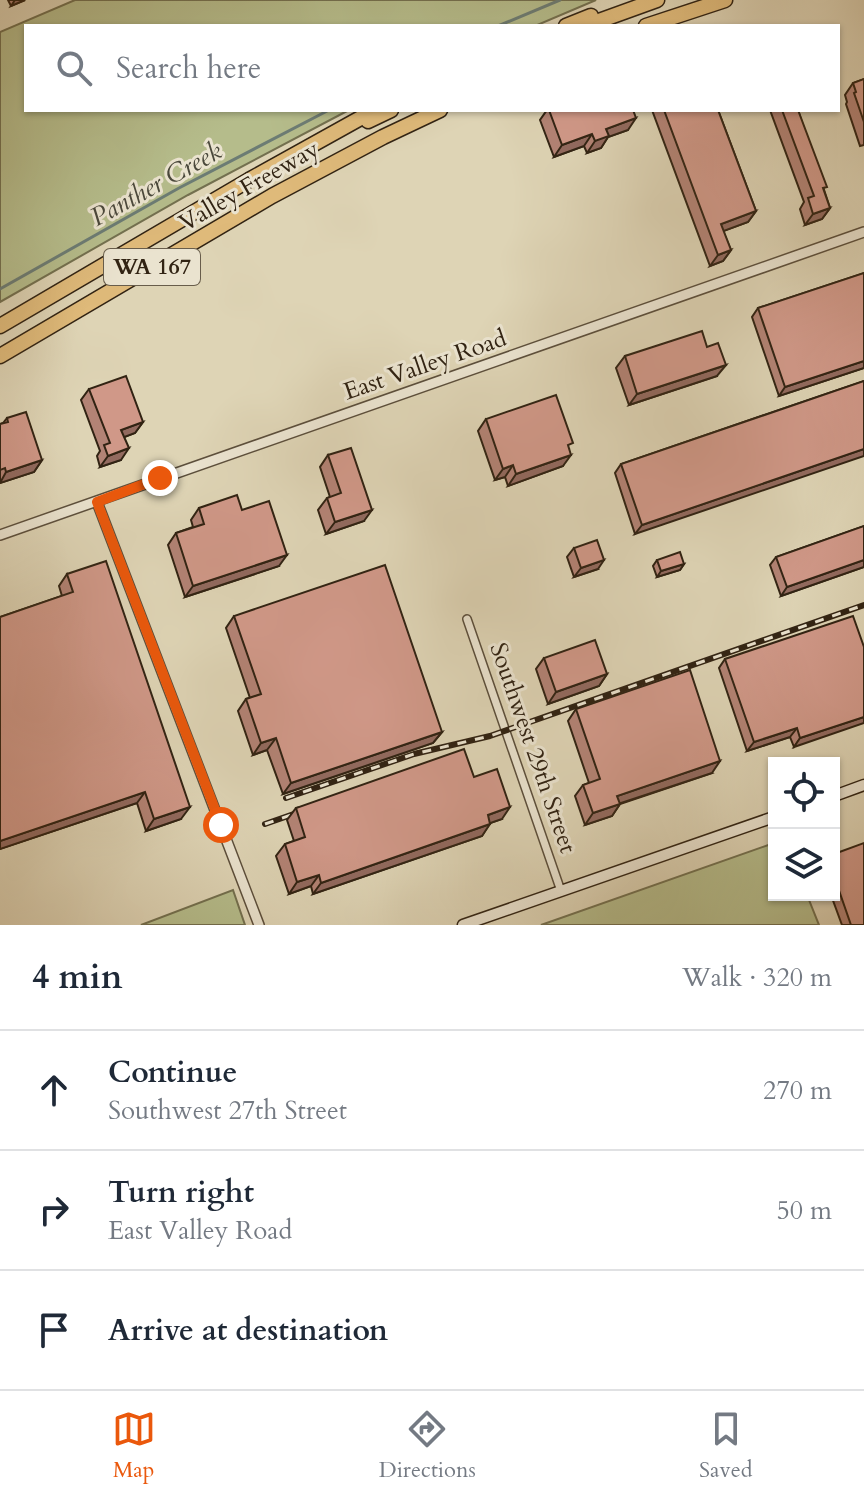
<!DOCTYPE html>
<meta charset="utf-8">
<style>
:root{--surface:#fff;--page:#f6f6f7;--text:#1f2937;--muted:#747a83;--line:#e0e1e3;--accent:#ea580c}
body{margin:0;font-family:Cardo,serif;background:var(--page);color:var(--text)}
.controls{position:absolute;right:24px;bottom:24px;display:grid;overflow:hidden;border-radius:0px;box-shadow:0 2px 6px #0004}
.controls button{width:72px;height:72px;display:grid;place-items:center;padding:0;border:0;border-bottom:2px solid var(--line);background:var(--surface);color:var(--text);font:40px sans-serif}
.stop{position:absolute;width:24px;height:24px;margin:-18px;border:6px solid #ea580c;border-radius:50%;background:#fff}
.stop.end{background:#ea580c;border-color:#fff;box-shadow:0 2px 8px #0008}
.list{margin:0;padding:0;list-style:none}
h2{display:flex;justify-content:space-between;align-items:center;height:104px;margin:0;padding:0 32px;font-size:34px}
h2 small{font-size:26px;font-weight:400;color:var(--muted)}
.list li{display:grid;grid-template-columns:52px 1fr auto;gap:24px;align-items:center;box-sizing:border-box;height:120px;padding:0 32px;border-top:2px solid var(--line)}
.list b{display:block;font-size:30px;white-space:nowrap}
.list p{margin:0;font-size:26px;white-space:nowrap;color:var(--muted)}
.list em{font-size:26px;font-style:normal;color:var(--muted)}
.icon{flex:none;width:44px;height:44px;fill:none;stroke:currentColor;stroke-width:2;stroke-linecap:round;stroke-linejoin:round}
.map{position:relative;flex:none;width:864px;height:925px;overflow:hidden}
.search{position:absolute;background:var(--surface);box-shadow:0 2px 6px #0004;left:24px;right:24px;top:24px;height:88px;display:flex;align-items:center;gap:20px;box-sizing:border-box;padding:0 28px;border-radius:0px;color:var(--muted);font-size:30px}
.sheet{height:464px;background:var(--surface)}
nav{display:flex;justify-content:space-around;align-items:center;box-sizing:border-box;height:112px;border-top:2px solid var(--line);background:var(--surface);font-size:22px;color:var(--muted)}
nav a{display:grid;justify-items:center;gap:4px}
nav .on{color:var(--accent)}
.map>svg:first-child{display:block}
.green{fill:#b5bc8b;stroke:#73704f;stroke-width:2}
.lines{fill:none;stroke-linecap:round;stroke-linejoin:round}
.stream{stroke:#6c7c74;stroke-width:3}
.minor-casing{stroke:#5c4f3c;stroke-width:10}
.tertiary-casing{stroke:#5c4f3c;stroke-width:12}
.secondary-casing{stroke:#312313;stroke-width:13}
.motorway-casing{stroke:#312313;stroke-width:17}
.minor{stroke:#eae3cf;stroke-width:7}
.tertiary{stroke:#eae3cf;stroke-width:9}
.secondary{stroke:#eae3cf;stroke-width:10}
.motorway{stroke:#dfba7a;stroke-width:14}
.rail-casing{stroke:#312313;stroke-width:6}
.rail{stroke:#eae3cf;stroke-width:3;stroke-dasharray:9;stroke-linecap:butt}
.wall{fill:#b38375;stroke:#312313;stroke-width:2}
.shaded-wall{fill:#926a5f;stroke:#312313;stroke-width:2}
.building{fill:#d09888;stroke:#312313;stroke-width:2}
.route{stroke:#ea580c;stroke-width:10}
.labels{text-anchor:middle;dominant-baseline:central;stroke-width:6;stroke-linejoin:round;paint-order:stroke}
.shield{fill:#eae3cf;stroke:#685d4b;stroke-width:2}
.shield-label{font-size:22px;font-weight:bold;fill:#312313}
.street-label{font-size:24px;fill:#312313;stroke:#eae3cf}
.water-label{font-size:26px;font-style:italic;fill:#4a483b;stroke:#eae3cf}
</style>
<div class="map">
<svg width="864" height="925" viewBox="0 0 864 925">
<rect width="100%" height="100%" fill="#ded4b5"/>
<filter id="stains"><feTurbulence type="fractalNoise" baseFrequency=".0025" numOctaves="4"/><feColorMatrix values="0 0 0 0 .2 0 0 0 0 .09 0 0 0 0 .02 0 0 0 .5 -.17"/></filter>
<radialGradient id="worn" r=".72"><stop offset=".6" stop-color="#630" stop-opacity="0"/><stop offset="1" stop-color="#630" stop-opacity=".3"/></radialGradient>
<g class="green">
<polygon points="75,0 596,0 535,26 26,26 26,110 349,110 188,195 0,302 0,32"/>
<polygon points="774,843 774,895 807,895 819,925 541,925"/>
<polygon points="233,890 245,925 141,925"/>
</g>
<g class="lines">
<g class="stream">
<polyline points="498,26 560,0"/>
<polyline points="0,289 179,188 329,110"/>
</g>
<defs>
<polyline id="minor" points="467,619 561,891"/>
<g id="tertiary">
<polyline points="97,502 259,925"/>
<polyline points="0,535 864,232"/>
</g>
<g id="secondary">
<polyline points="834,796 864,785"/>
<polyline points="463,925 774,817"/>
</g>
<g id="motorway">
<polyline points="566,26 591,16"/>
<polyline points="585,26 657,0"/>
<polyline points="646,26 725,0"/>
<polyline points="368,121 391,110"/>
<polyline points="0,326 249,180 375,110"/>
<polyline points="0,356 272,196 383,137 440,110"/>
</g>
</defs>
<use href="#minor" class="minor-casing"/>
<use href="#tertiary" class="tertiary-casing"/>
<use href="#secondary" class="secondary-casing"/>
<use href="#motorway" class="motorway-casing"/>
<use href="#minor" class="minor"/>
<use href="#tertiary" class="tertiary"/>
<use href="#secondary" class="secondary"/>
<use href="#motorway" class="motorway"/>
<defs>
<g id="rail">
<polyline points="286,798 414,754 490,736 864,605"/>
<polyline points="265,824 311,808"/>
</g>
</defs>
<use href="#rail" class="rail-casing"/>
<use href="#rail" class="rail"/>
</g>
<g class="wall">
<polygon points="8,0 25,0 11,6"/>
<polygon points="864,79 864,145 860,146 846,104 847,102 845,95 853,83"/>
<polygon points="547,110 633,110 628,130 608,137 601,148 587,153 584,146 554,157 540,120"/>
<polygon points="652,110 718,110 756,211 748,222 723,231 731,250 723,261 710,266"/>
<polygon points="770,110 798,110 830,208 822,219 805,225 800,209 804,202"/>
<polygon points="864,273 864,368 779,396 752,317 758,308"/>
<polygon points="707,347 717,376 629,405 616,368 625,356"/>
<polygon points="864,381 635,534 615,473 621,464"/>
<polygon points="89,389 143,422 135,433 124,437 121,460 100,467 97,456 100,451 81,400"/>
<polygon points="7,418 42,460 34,472 0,483 0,424 3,423"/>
<polygon points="486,419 569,449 563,466 508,486 505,477 495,480 478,431"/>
<polygon points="328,455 364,521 326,534 318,510 327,498 330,497 320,467"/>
<polygon points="199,508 242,510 279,566 185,597 168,545 176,533 193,527 191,520"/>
<polygon points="864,526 864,567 781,596 770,565 776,557"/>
<polygon points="574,548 598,569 574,577 567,557"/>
<polygon points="657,560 684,564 680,570 657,577 653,566"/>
<polygon points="67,574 181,819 146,831 137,803 0,849 0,617 62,596 59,586"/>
<polygon points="234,616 442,732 433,743 283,794 267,750 253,755 238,711 246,699 250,698 226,628"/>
<polygon points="864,647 794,747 790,737 747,751 719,668 725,659"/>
<polygon points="544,658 607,674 599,686 548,704 536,669"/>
<polygon points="576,709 712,773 620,804 612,816 585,825 575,796 583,785 589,783 568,721"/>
<polygon points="474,777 502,819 490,823 482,836 313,894 311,886 289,894 276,856 285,844 294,841 287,820 296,808"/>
<polygon points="834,854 864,925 842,925 831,895 834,895"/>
</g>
<g class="shaded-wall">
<polygon points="15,0 25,0 11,6"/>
<polygon points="636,118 628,130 608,137 601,148 587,153 595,141 606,129"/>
<polygon points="592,134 584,146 554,157 562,145"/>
<polygon points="830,208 822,219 805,225 813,214"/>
<polygon points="756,211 748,222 713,235 721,224"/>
<polygon points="731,250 723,261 710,266 718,255"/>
<polygon points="864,361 864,368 779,396 785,387"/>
<polygon points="726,365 717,376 629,405 637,394"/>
<polygon points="143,422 135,433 114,441 121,430"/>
<polygon points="129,448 121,460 100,467 108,456"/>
<polygon points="864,449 864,456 635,534 642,525"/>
<polygon points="571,455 563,466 508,486 516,474"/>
<polygon points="42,460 34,472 0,483 6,472"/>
<polygon points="513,465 505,477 495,480 503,469"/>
<polygon points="372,510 364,521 326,534 335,522"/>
<polygon points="287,555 279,566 185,597 193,586"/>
<polygon points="604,560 598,569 574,577 581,568"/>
<polygon points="864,560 864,567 781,596 787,587"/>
<polygon points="684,564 680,570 657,577 661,571"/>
<polygon points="607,674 599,686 548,704 556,692"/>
<polygon points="864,717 864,723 794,747 800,738"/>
<polygon points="797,728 790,737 747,751 754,742"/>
<polygon points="442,732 433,743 283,794 291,783"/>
<polygon points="276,738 267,750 253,755 261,743"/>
<polygon points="720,761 712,773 609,807 617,796"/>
<polygon points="145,792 137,803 0,849 0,841"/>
<polygon points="620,804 612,816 585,825 593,813"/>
<polygon points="190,807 181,819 146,831 154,819"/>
<polygon points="510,807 502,819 479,827 488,815"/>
<polygon points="490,824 482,836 313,894 321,883"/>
<polygon points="319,875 311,886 289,894 297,882"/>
</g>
<g class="building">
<polygon points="864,79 864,122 854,93 856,92 853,83"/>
<polygon points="549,110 633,110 636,118 606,129 609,136 595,141 592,134 562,145"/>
<polygon points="664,110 718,110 756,211 721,224 731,250 718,255"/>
<polygon points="782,110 798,110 827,187 823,188 830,208 813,214 808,198 814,196"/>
<polygon points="864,273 864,361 785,387 758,308"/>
<polygon points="702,331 707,347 718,343 726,365 637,394 625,356"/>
<polygon points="126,376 143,422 121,430 129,448 108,456 104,445 110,443 89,389"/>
<polygon points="864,381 864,449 642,525 621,464"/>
<polygon points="556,395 573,443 568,445 571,455 516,474 513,465 503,469 486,419"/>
<polygon points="26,412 42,460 6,472 5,468 0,470 0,424 8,422 7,418"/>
<polygon points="351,448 372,510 335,522 327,498 341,493 328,455"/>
<polygon points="237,495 242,510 269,501 287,555 193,586 176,533 204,524 199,508"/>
<polygon points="864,526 864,560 787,587 776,557"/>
<polygon points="597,540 604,560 581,568 574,548"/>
<polygon points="680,552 684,564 661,571 657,560"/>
<polygon points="106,561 190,807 154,819 145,792 0,841 0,617 73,592 67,574"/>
<polygon points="385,565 442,732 291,783 276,738 261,743 246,699 261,694 234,616"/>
<polygon points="853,616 864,647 864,717 800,738 797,728 754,742 725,659"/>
<polygon points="595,640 607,674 556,692 544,658"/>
<polygon points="690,670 720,761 617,796 620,804 593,813 583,785 600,779 576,709"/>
<polygon points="464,749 474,777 497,769 510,807 488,815 490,824 321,883 319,875 297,882 285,844 305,837 296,808"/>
<polygon points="864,843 864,925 851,925 834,876 834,854"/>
</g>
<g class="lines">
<polyline class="route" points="160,478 97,502 221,825"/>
</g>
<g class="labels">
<rect class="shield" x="104" y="249" width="96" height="36" rx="6"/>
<g class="shield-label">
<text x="152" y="267">WA 167</text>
</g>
<g class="street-label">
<text transform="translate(249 186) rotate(-30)">Valley Freeway</text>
<text transform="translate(425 365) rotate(-19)">East Valley Road</text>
<text transform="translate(533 748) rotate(71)">Southwest 29th Street</text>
</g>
<g class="water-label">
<text transform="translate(156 184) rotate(-29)">Panther Creek</text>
</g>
</g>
<rect width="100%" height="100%" filter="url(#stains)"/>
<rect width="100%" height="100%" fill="url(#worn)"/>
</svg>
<div class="controls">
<button><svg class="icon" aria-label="locate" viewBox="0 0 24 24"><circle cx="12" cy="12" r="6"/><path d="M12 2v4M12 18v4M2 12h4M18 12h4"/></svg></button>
<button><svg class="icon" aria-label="layers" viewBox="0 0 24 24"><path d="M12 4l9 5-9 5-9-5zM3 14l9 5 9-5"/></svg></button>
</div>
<div class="stop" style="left:221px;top:825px"></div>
<div class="stop end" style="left:160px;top:478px"></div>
<div class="search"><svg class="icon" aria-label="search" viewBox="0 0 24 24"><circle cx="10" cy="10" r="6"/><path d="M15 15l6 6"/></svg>Search here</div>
</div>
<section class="sheet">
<h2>4 min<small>Walk · 320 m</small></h2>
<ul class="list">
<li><svg class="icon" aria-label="ahead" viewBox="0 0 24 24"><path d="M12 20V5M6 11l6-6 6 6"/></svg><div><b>Continue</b><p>Southwest 27th Street</p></div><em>270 m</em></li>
<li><svg class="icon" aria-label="right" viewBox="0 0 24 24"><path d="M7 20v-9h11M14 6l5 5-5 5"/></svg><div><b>Turn right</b><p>East Valley Road</p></div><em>50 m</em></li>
<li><svg class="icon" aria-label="arrive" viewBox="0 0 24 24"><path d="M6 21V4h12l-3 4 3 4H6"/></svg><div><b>Arrive at destination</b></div></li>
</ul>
</section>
<nav>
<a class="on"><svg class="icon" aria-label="map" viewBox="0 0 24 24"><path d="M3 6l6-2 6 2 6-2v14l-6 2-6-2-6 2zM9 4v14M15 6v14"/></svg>Map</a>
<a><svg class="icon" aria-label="directions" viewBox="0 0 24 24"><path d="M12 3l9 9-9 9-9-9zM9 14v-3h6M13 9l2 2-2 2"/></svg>Directions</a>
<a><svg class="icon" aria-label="saved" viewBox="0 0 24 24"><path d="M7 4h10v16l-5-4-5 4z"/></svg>Saved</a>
</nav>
